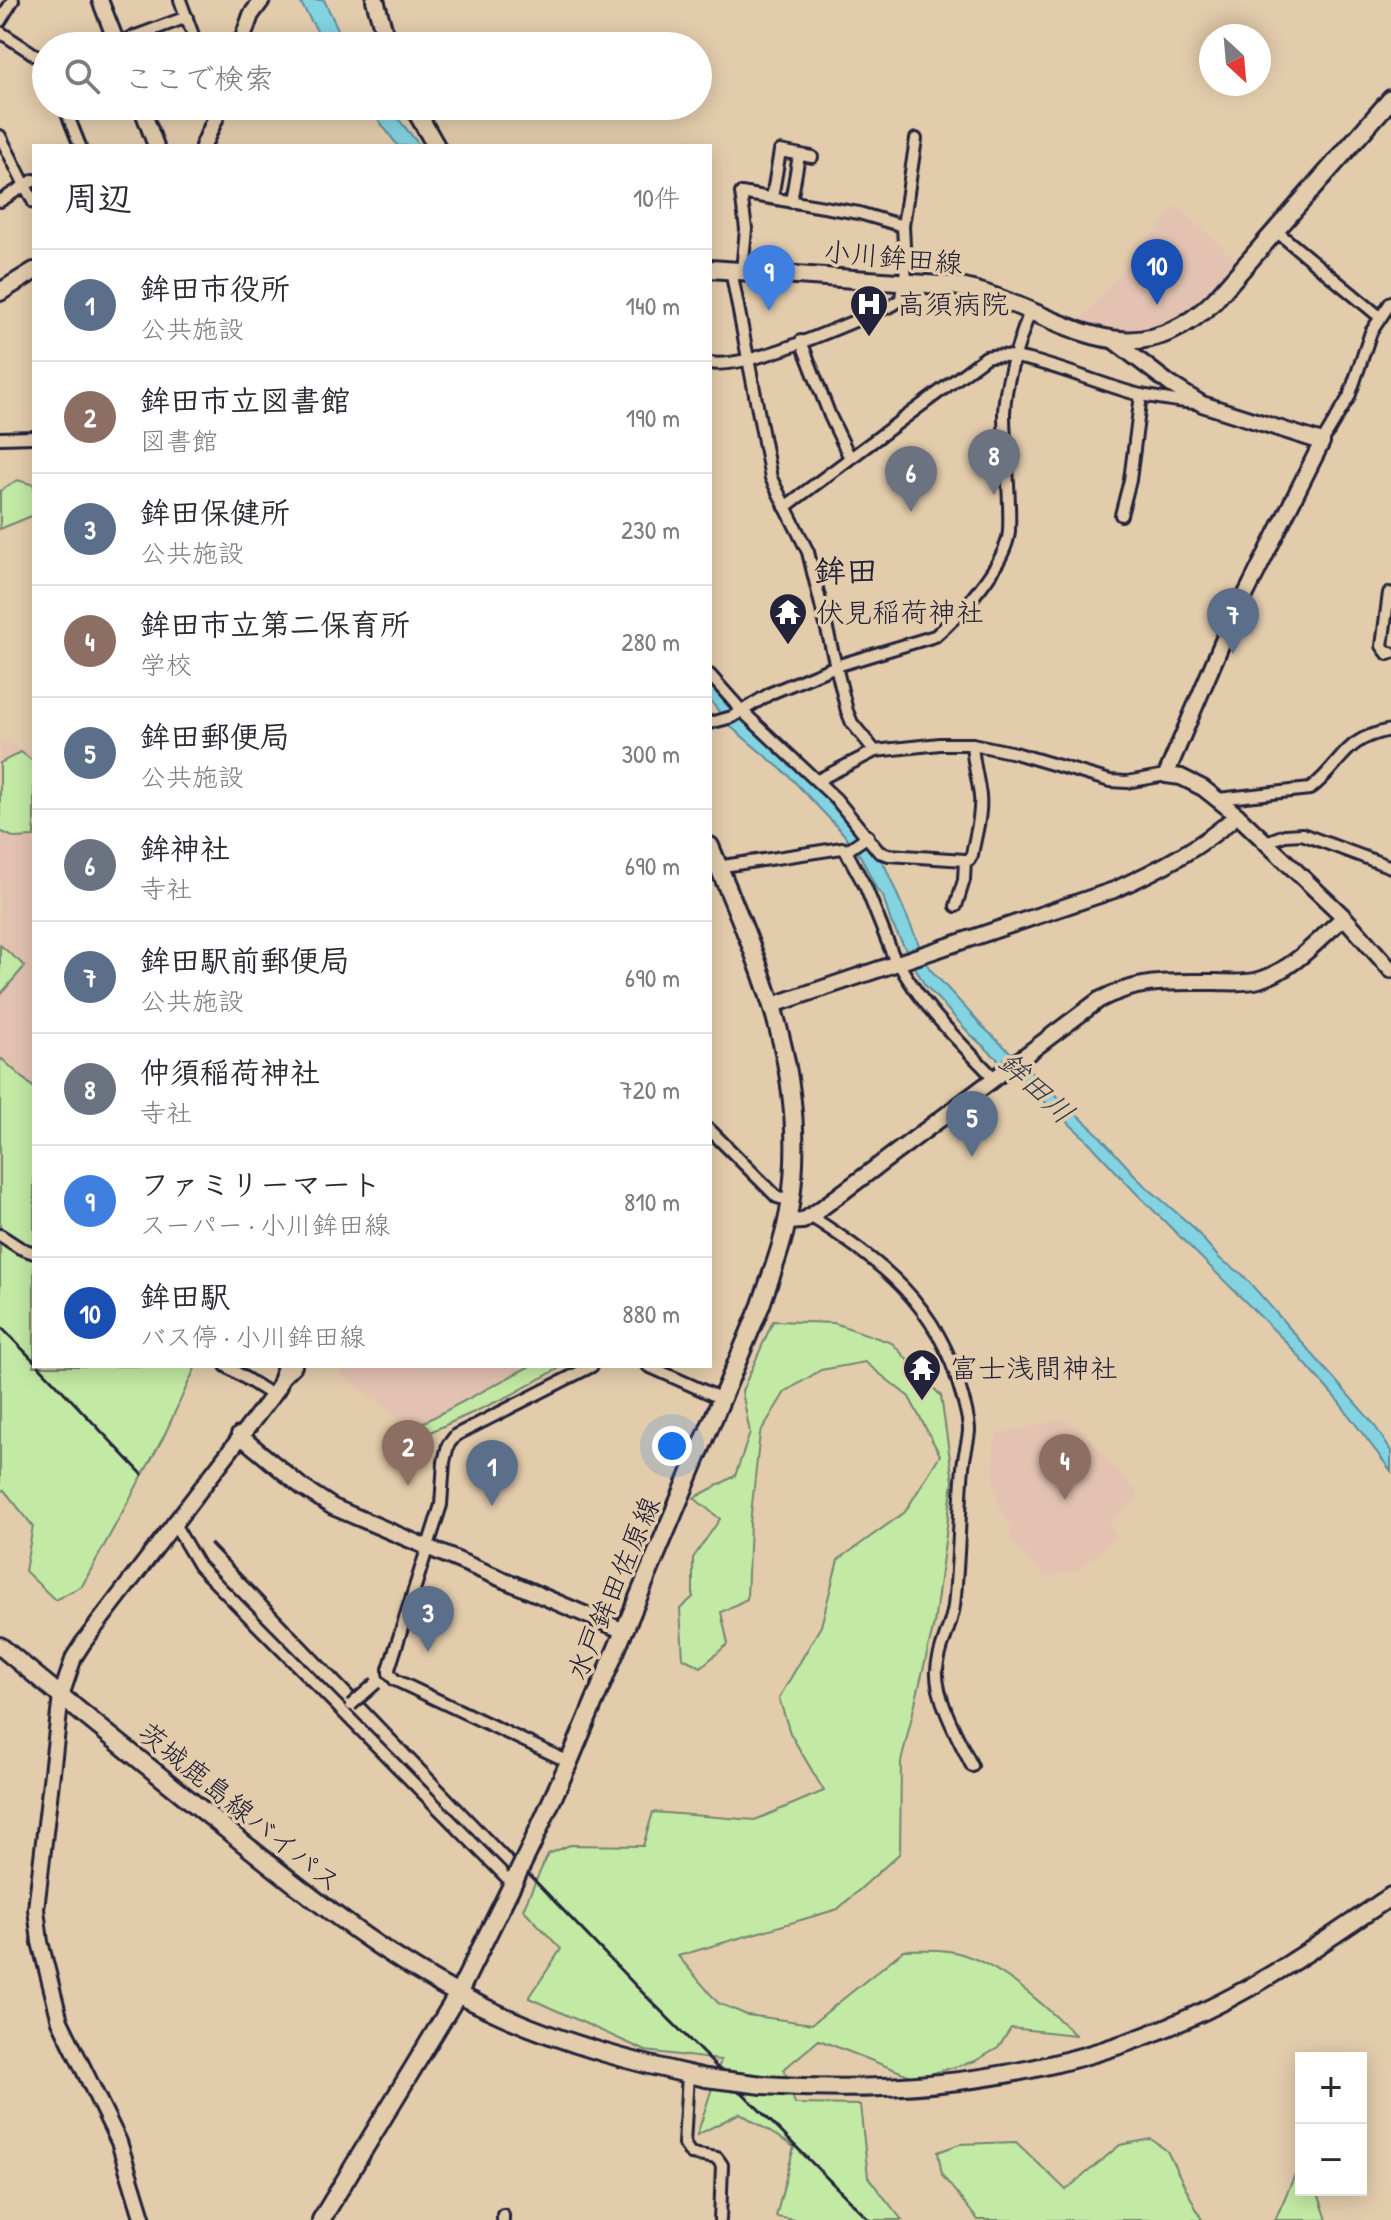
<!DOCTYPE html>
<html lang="ja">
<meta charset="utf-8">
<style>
:root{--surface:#fff;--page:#f7f7f7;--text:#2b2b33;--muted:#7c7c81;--line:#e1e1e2;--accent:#22223b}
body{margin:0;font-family:"Patrick Hand","Klee One",sans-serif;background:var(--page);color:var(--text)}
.controls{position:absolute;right:24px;bottom:24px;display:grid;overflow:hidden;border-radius:0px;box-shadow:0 4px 20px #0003}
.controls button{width:72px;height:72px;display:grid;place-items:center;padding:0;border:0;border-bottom:2px solid var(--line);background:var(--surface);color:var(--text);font:40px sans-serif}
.compass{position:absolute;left:1199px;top:24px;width:72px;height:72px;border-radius:50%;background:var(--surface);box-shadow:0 4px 20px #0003;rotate:154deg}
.you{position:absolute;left:672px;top:1446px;width:28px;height:28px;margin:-20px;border:6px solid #fff;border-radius:50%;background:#1a73e8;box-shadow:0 0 0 12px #1a73e833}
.badge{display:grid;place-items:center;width:52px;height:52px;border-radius:50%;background:var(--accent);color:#fff;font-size:26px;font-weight:700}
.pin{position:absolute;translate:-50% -66px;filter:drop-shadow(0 2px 4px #0008)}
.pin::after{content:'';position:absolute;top:42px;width:28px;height:24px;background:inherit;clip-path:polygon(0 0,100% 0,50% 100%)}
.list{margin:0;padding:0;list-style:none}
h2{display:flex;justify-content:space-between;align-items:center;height:104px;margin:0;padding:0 32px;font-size:34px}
h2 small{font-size:26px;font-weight:400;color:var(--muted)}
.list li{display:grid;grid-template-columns:52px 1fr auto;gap:24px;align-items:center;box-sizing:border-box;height:112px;padding:0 32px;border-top:2px solid var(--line)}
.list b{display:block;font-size:30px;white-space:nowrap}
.list p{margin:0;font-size:26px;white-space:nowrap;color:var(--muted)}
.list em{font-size:26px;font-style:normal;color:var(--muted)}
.icon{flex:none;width:44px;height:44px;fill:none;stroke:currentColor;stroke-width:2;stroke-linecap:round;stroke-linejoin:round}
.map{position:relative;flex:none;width:1391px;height:2220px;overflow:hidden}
.search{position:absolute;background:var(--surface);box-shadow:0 4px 20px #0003;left:32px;top:32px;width:680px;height:88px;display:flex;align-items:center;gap:20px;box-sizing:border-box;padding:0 28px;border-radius:44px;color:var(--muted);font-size:30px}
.panel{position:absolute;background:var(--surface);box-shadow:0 4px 20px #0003;left:32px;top:144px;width:680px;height:1224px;border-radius:0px}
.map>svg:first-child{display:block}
.built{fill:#e3c2b2}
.green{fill:#c3eaa5;stroke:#728670;stroke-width:2}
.water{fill:#84d3e0;stroke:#5d8c9e;stroke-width:2}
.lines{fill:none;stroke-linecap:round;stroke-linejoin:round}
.street-casing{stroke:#22223b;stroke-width:16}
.secondary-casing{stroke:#22223b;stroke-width:20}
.primary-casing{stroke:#22223b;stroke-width:22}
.street{stroke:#e3ccac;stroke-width:10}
.secondary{stroke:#e3ccac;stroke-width:14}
.primary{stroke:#e3ccac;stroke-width:16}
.rail{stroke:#22223b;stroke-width:3}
.street-bridge-casing{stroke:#22223b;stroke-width:16;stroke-linecap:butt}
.primary-bridge-casing{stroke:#22223b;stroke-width:22;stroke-linecap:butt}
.street-bridge{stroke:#e3ccac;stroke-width:10}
.primary-bridge{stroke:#e3ccac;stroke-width:16}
.labels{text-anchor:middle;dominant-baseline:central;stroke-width:7;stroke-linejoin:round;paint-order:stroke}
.street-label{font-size:28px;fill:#22223b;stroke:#e3ccac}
.poi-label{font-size:28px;fill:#22223b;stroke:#e3ccac;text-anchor:start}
.water-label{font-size:30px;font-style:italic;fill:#313d54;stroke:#e3ccac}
.quarter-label{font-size:32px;font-weight:bold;fill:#22223b;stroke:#e3ccac}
</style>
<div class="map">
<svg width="1391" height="2220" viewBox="0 0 1391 2220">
<rect width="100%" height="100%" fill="#e3ccac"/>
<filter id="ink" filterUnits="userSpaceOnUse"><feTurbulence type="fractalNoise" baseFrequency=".0125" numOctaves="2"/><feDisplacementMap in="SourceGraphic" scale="16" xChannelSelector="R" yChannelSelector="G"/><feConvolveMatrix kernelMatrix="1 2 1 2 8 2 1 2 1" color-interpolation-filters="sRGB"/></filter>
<g filter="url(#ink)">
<g class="built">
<polygon points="1177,206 1239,263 1223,282 1186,317 1144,334 1106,332 1079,322"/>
<polygon points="0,739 34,756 34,1088 3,1059 0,1061"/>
<polygon points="346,1366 530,1366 425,1421 401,1419 341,1374"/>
<polygon points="1064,1419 1081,1430 1139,1495 1109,1524 1117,1537 1078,1570 1046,1577 1012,1542 1009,1524 999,1505 994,1487 994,1444 997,1434"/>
</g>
<g class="green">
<polygon points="17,480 34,485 34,515 0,529 0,491"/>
<polygon points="21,752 34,762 34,837 15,838 0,831 0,763"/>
<polygon points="0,945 25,966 0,995"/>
<polygon points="2,1059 34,1088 34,1366 196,1366 164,1436 82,1586 55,1600 25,1571 33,1526 4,1490 0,1491 0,1061"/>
<path d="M773,1321L834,1323L892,1343L941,1396L953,1481L934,1624L901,1762L900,1853L838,1909L678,1956L718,2003L747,2015L812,2024L904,1950C919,1950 934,1949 948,1951C993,1957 1044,2004 1075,2035L1011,2028L998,2048L975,2061L916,2078L819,2040L784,2069L795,2104L860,2105L868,2177L902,2220H796L776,2217L794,2147L740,2113L697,2135L721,2060L646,2051L529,1998L561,1949L523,1909L548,1854L570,1845L643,1846L653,1812L755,1820L824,1791L790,1733L779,1698L821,1626L838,1560L905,1512L940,1455L909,1397L865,1362L821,1370L785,1392L760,1433L750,1523L747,1599L721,1612L728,1644L701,1667L683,1658L680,1609L693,1597V1558L720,1519L694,1498L735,1476L750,1433L742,1391Z"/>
<polygon points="530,1366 563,1366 509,1396 406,1443 415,1427"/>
<polygon points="1151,2139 1167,2151 1202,2220 978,2220 942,2175 938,2152 960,2144 1016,2142 1066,2190 1120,2145"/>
<polygon points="1301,2174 1301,2190 1317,2190 1327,2220 1275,2220 1295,2175"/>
</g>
<g class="water">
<polygon points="299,0 324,0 346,46 326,46"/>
<polygon points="368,106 388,106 420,146 398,146"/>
<polygon points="710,681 839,806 885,866 929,968 982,1026 1097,1133 1142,1183 1192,1226 1220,1259 1242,1274 1373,1423 1391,1451 1391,1471 1338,1401 1288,1344 1134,1191 1086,1139 971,1035 924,984 891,922 883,896 877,890 861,857 842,832 788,775 731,727 710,700"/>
</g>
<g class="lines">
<defs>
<g id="street">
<polyline points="180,0 197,46"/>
<polyline points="0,21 13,0"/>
<polyline points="0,32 46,62"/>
<polyline points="109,46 187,17"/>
<polyline points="64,106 80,146"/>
<polyline points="0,136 34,203"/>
<polyline points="772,198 780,151 812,157"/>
<polyline points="0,201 34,180"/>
<polyline points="791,202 799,155"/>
<polyline points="903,226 916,139"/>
<polyline points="1276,231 1380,317"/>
<polyline points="731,270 771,478 808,552 847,711 852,723 875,751"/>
<polyline points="742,271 746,229 741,193 859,213 903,226 906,283"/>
<polyline points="801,341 830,416 850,458"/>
<path d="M710,363C750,370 852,321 893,305L901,299L903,282"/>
<polyline points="0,438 34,437"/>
<polyline points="1322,442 1349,397 1371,332 1391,302"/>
<path d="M785,507L986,357C1018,347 1103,387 1141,395C1159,398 1178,402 1196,403"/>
<polyline points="1121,515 1130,480 1141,395"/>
<polyline points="1389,593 1382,646 1388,654 1391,653"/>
<polyline points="710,675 742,711 836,799 879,852 889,855 965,860"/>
<path d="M710,723L732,717L771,693L836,666L935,636C959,616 1007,563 1009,531C1011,492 1004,452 1004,413C1005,379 1019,343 1030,311"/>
<polyline points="818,780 875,751 940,744 972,744 1015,753 1110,781 1127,782 1166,775"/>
<path d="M1218,799L1310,789C1345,762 1341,739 1391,730"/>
<polyline points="1266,842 1285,835 1302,834 1391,867"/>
<polyline points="846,851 868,836"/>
<polyline points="710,868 842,848 846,851 866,888 896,963"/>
<path d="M956,906L964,880L965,860H969L972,855C975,836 982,816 980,796C978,778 973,763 972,744"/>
<path d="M898,962C922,1007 959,1041 994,1078"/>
<polyline points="710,1130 777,1197 791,1201"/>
<path d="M810,1216C880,1260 938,1305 960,1389C964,1402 969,1417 969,1431C968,1443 964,1455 963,1467C959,1513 959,1560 954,1606C951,1628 938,1649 937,1670C935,1698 960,1742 972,1766"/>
<polyline points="0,1235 20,1248 34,1253"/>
<polyline points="226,1366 272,1395"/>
<polyline points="648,1366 720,1398"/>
<polyline points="281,1381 296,1366"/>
<polyline points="173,1522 199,1566 513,1884"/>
<polyline points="569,1762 395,1680 389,1673 389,1669 441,1505 444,1462 448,1445 456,1435 592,1366"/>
<polyline points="688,2074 684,2144 691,2154 717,2158 722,2165 720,2220"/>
<polyline points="503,2215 503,2220"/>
</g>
<g id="secondary">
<polyline points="100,0 118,46"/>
<polyline points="240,46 251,15 262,0"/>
<polyline points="141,106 156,146"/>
<polyline points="203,146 221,106"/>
<polyline points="1114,341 1170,384 1202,404 1322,442 1225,636 1166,775 1181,777 1203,788 1237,815 1344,917 1391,970"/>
<path d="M773,1005L1114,890C1158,870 1201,848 1237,815"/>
<path d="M787,1222L803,1221L819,1210L1099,1000C1140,979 1170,982 1215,982C1229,982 1245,984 1259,980C1293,970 1318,940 1344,917"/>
<polyline points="239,1435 302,1487 333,1507 624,1631"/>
<polyline points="143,2220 119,2142 60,2021 40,1942 36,1909 61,1696 74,1657 83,1643 278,1388 285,1366"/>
</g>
<g id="primary">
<polyline points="375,0 388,46"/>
<polyline points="413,106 436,146"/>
<path d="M710,269L955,286C1051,303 1123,390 1214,301L1391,99"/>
<polyline points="0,292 34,271"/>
<path d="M0,1646C75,1708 151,1769 227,1830C314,1900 399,1970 503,2016C568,2045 636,2063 706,2078"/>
<path d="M532,1844L569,1762L761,1305C772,1272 785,1240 790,1205C810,1072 760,966 710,846"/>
<path d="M763,2085C905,2095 1050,2079 1182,2021C1257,1989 1324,1942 1391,1896"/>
<polyline points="321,2220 458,1994 516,1877"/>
</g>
</defs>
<use href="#street" class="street-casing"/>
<use href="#secondary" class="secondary-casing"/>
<use href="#primary" class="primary-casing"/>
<use href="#street" class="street"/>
<use href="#secondary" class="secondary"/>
<use href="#primary" class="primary"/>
<g class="rail">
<polyline points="0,1326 34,1361"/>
<polyline points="39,1366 142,1474"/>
<polyline points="211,1544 636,1986 869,2220"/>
</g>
<defs>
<polyline id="street-bridge" points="351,1705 376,1683"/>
<g id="primary-bridge">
<polyline points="516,1877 532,1844"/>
<polyline points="706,2078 763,2085"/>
</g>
</defs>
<use href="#street-bridge" class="street-bridge-casing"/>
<use href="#primary-bridge" class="primary-bridge-casing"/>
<use href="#street-bridge" class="street-bridge"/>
<use href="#primary-bridge" class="primary-bridge"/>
</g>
</g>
<defs>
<symbol id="hospital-pin" viewBox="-11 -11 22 30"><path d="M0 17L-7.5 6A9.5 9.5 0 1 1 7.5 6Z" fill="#22223b" stroke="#e3ccac"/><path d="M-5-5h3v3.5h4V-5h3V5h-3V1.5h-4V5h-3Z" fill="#fff"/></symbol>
<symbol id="temple-pin" viewBox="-11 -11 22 30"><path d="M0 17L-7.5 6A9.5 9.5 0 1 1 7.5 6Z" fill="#22223b" stroke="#e3ccac"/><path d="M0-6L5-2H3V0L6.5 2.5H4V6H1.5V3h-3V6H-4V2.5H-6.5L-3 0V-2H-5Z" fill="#fff"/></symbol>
</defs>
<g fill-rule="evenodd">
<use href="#hospital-pin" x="847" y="282" width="44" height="60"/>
<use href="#temple-pin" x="766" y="590" width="44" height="60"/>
<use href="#temple-pin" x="900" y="1346" width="44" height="60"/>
</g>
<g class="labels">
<g class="street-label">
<text transform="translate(893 257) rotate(5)">小川鉾田線</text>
<text transform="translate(613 1588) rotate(-67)">水戸鉾田佐原線</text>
<text transform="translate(240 1807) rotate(39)">茨城鹿島線バイパス</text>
</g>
<g class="poi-label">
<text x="897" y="304">高須病院</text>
<text x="816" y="612">伏見稲荷神社</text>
<text x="950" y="1368">富士浅間神社</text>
</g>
<g class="water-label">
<text transform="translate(1037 1087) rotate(43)">鉾田川</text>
</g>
<g class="quarter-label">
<text x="846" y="570">鉾田</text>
</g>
</g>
</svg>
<div class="controls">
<button>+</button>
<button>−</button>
</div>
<svg class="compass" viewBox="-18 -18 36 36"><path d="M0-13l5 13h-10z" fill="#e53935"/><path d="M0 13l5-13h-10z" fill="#7c7c81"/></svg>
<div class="you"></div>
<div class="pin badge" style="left:492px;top:1506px;background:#5c6f8a">1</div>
<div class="pin badge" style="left:408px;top:1486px;background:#8d6e63">2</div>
<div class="pin badge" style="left:428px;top:1652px;background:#5c6f8a">3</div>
<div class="pin badge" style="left:1065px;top:1500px;background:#8d6e63">4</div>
<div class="pin badge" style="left:972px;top:1157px;background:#5c6f8a">5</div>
<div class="pin badge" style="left:911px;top:512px;background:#6b7280">6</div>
<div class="pin badge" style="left:1233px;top:654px;background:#5c6f8a">7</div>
<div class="pin badge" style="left:994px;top:495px;background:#6b7280">8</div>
<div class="pin badge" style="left:769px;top:311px;background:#3f7fe0">9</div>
<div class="pin badge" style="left:1157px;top:305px;background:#1a4fb4">10</div>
<div class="search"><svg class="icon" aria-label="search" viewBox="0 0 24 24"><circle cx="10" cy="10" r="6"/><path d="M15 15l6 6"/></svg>ここで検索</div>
<section class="panel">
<h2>周辺<small>10件</small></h2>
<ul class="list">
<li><span class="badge" style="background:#5c6f8a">1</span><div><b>鉾田市役所</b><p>公共施設</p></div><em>140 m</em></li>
<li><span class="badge" style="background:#8d6e63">2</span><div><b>鉾田市立図書館</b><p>図書館</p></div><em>190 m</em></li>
<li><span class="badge" style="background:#5c6f8a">3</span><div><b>鉾田保健所</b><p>公共施設</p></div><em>230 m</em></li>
<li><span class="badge" style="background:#8d6e63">4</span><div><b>鉾田市立第二保育所</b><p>学校</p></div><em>280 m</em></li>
<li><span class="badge" style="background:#5c6f8a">5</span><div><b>鉾田郵便局</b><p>公共施設</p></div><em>300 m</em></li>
<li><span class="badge" style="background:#6b7280">6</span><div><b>鉾神社</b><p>寺社</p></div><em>690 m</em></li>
<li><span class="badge" style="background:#5c6f8a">7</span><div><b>鉾田駅前郵便局</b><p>公共施設</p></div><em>690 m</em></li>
<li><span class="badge" style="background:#6b7280">8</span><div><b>仲須稲荷神社</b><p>寺社</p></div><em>720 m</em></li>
<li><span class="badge" style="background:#3f7fe0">9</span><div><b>ファミリーマート</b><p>スーパー · 小川鉾田線</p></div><em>810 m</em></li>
<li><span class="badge" style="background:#1a4fb4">10</span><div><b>鉾田駅</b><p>バス停 · 小川鉾田線</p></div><em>880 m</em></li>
</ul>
</section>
</div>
